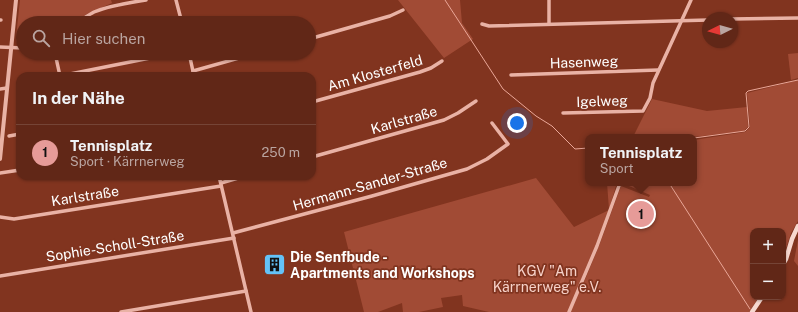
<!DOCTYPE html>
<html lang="de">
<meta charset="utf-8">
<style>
:root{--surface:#612717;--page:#6a3324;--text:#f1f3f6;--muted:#baa5a1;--line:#754436;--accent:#e69b98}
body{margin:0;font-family:"Public Sans",sans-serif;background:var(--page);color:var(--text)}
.controls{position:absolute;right:12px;bottom:12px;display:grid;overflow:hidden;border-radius:8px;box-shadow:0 1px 3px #0004}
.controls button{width:36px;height:36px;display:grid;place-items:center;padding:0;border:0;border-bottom:1px solid var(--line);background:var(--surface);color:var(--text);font:20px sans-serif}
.compass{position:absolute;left:702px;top:12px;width:36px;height:36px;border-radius:50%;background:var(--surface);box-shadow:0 1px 3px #0004;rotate:265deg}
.you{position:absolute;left:517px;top:123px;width:14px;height:14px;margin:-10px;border:3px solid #fff;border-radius:50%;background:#1a73e8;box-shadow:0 0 0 6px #1a73e833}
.badge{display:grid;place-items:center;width:26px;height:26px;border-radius:50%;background:var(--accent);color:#111;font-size:13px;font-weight:700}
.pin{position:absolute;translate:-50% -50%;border:2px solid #fff;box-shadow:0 1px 4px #0006}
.popup{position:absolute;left:585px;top:134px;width:112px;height:52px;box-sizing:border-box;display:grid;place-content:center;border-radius:8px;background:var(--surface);filter:drop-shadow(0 1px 3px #0005);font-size:13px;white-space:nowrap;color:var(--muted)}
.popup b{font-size:15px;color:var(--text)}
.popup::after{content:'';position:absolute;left:50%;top:100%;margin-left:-8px;border:8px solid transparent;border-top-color:var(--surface)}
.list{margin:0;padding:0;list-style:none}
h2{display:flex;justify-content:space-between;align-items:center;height:52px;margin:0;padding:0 16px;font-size:17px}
h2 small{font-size:13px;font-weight:400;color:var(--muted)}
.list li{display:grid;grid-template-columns:26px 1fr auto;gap:12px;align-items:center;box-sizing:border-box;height:56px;padding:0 16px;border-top:1px solid var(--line)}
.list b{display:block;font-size:15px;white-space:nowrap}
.list p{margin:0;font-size:13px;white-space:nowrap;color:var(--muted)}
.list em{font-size:13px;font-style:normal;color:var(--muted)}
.icon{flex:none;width:22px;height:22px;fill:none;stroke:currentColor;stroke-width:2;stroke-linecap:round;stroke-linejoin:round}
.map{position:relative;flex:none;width:798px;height:312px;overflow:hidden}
.search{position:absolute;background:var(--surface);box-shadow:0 1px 3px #0004;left:16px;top:16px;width:300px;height:44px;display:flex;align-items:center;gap:10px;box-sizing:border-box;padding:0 14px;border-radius:22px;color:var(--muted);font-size:15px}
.panel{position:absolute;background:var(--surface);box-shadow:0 1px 3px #0004;left:16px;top:72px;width:300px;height:108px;border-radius:12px}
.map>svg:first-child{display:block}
.green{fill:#a14b35}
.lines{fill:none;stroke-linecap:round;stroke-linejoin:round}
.stream{stroke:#eaa798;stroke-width:1}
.minor{stroke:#e9b2a5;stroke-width:3.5}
.tertiary{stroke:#e9b2a5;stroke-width:4}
.secondary{stroke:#f7d8cf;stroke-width:4.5}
.labels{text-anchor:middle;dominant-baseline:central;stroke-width:3.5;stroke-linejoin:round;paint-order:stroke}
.street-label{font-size:14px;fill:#fff;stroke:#81341f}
.poi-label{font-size:14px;font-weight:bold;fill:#fff;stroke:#81341f;text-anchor:start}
.park-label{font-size:14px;fill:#f7d2c9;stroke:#81341f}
</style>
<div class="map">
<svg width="798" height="312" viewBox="0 0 798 312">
<rect width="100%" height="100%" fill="#81341f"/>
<g class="green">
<polygon points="20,0 111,0 112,3 87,14 72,23 23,23 23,43 17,43 16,41 16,37"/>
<polygon points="398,0 460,0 462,23 473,39 444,58"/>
<polygon points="798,53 798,78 791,80 788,54"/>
<polygon points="798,80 798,221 791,233 783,258 783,231 753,231 753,297 759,297 749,312 489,312 463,306 462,295 441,298 443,307 419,312 403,312 402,303 378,312 364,312 344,232 536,178 574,227 609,210 596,246 581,282 584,282 599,246 621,186 649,197 650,195 622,183 694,183 694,140 745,132 750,127 747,93"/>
<polygon points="652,99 707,111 747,107 748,127 744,131 694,137 633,137"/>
<polygon points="607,183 617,183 609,209"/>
<polygon points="798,240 798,266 794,261"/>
</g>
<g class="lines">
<g class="stream">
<polyline points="445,0 503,89 536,116 552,126 575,149 588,148"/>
<polyline points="694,138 745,131 749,127 746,93 748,91 798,80"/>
<polyline points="669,183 750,309"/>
</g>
<g class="minor">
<polyline points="176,0 182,23"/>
<polyline points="549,0 549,24"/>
<polyline points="732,19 798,18"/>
<polyline points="0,20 1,20"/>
<path d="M76,23C82,20 88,15 94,12C111,5 128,3 146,0"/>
<polyline points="482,24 489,26 708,20"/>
<polyline points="309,39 390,16 403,10"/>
<polyline points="0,47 23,48"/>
<polyline points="55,53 60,76"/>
<polyline points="189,53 194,76"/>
<polyline points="193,71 257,53"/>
<polyline points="511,75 658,70"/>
<polyline points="60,76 175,53"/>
<polyline points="0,89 7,88"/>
<polyline points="312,102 420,72 431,68 442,61"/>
<polyline points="563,113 643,111 650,98 653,83 691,0"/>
<polyline points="9,136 20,134"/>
<polyline points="312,157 444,120 458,113 476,101"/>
<polyline points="0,173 20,170"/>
<polyline points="219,176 251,312"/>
<polyline points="221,183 245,176"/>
<polyline points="0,217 14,219 221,186"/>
<polyline points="233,233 372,196 467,169 487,159 508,144 492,123"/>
<polyline points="0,276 234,238"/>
<polyline points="121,312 246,291"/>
<polyline points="569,312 597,246 620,183"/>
</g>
<polyline class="tertiary" points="0,159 16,0"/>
<g class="secondary">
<polyline points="783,264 786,259 792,239 798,226"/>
<polyline points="752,312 762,297"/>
</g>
</g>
<defs>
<symbol id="building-square" viewBox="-11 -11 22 22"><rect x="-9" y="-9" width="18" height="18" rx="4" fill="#64c2f7" stroke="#81341f"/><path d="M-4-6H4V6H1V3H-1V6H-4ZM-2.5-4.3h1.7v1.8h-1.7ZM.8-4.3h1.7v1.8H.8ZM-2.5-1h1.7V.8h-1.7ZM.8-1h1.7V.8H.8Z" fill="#111"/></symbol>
</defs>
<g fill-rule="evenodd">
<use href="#building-square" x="262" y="252" width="25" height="25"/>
</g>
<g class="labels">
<g class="street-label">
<text transform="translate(584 62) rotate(-2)">Hasenweg</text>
<text transform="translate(375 73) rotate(-16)">Am Klosterfeld</text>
<text transform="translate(602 101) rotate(-2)">Igelweg</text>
<text transform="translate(404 120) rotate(-16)">Karlstraße</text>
<text transform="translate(370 184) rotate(-16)">Hermann-Sander-Straße</text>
<text transform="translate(85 196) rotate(-9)">Karlstraße</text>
<text transform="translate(115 246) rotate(-9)">Sophie-Scholl-Straße</text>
</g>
<g class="poi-label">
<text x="290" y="257">Die Senfbude -<tspan x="290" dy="16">Apartments and Workshops</tspan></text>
</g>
<g class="park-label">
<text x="547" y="271">KGV "Am<tspan x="547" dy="16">Kärrnerweg" e.V.</tspan></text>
</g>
</g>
</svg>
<div class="controls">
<button>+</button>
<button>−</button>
</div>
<svg class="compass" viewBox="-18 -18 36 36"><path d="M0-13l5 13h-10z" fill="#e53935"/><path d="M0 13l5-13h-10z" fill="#baa5a1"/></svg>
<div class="you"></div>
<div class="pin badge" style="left:641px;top:214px">1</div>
<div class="popup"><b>Tennisplatz</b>Sport</div>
<div class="search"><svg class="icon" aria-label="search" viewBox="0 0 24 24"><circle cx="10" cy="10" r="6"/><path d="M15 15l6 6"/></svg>Hier suchen</div>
<section class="panel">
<h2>In der Nähe<small></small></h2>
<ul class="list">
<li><span class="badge">1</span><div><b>Tennisplatz</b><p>Sport · Kärrnerweg</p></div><em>250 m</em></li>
</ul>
</section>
</div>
